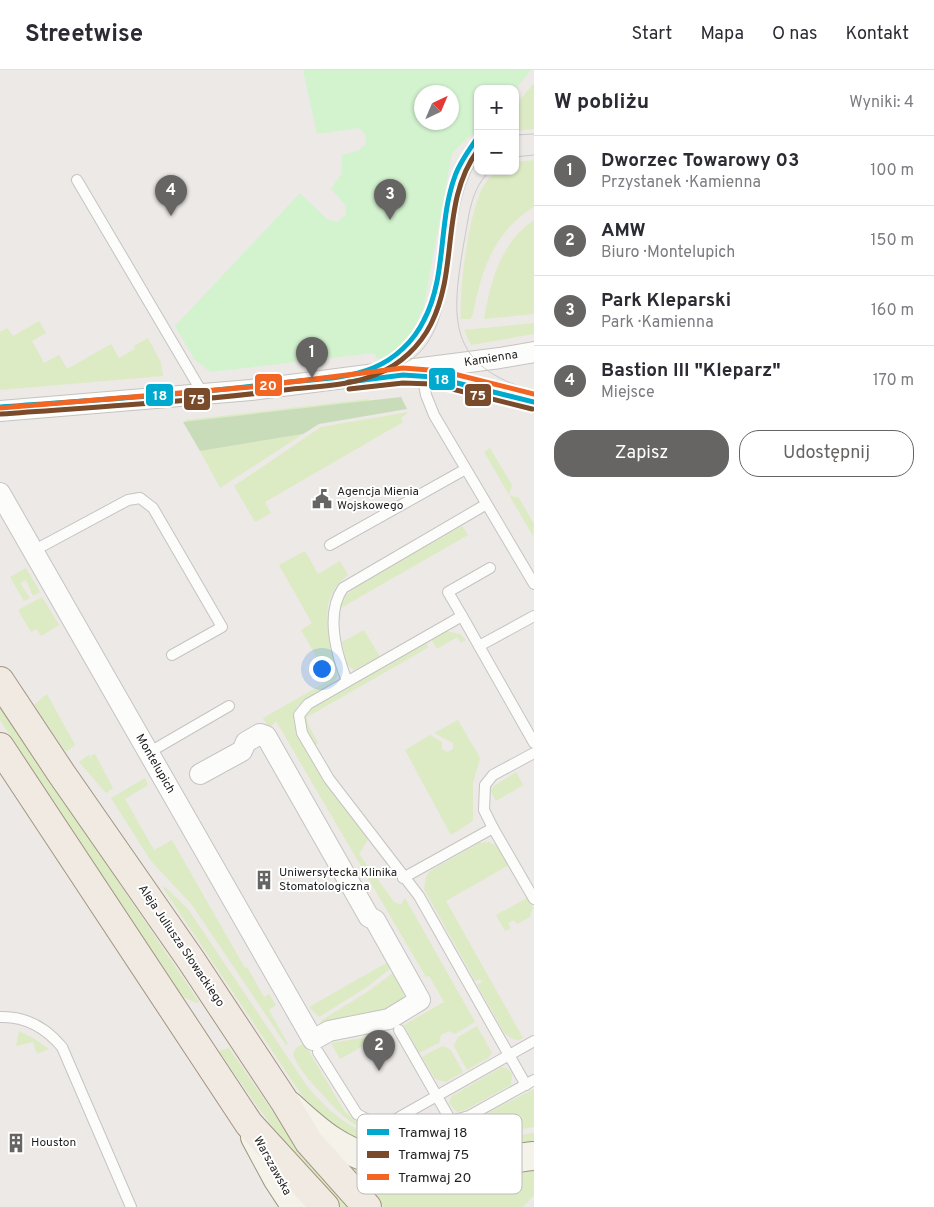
<!DOCTYPE html>
<html lang="pl">
<meta charset="utf-8">
<style>
:root{--surface:#fff;--page:#f7f7f7;--text:#2b2b33;--muted:#7c7c81;--line:#e1e1e2;--accent:#666564}
body{margin:0;font-family:Overpass,sans-serif;background:var(--page);color:var(--text)}
.controls{position:absolute;right:15px;top:15px;display:grid;overflow:hidden;border-radius:10px;box-shadow:0 1px 4px #0004}
.controls button{width:45px;height:45px;display:grid;place-items:center;padding:0;border:0;border-bottom:1px solid var(--line);background:var(--surface);color:var(--text);font:25px sans-serif}
.compass{position:absolute;left:414px;top:15px;width:45px;height:45px;border-radius:50%;background:var(--surface);box-shadow:0 1px 4px #0004;rotate:44deg}
.you{position:absolute;left:321px;top:598px;width:18px;height:18px;margin:-12px;border:4px solid #fff;border-radius:50%;background:#1a73e8;box-shadow:0 0 0 8px #1a73e833}
.badge{display:grid;place-items:center;width:32px;height:32px;border-radius:50%;background:var(--accent);color:#fff;font-size:16px;font-weight:700}
.pin{position:absolute;translate:-50% -41px;filter:drop-shadow(0 1px 2px #0008)}
.pin::after{content:'';position:absolute;top:26px;width:18px;height:15px;background:inherit;clip-path:polygon(0 0,100% 0,50% 100%)}
.list{margin:0;padding:0;list-style:none}
h2{display:flex;justify-content:space-between;align-items:center;height:65px;margin:0;padding:0 20px;font-size:21px}
h2 small{font-size:16px;font-weight:400;color:var(--muted)}
.list li{display:grid;grid-template-columns:32px 1fr auto;gap:15px;align-items:center;box-sizing:border-box;height:70px;padding:0 20px;border-top:1px solid var(--line)}
.list b{display:block;font-size:19px;white-space:nowrap}
.list p{margin:0;font-size:16px;white-space:nowrap;color:var(--muted)}
.list em{font-size:16px;font-style:normal;color:var(--muted)}
.actions{display:flex;gap:10px;padding:15px 20px}
.actions a{flex:1;padding:11px 0;border:1px solid var(--accent);border-radius:20px;text-align:center;font-size:18px;color:var(--accent)}
.actions .main{background:var(--accent);color:#fff}
.map{position:relative;flex:none;width:534px;height:1137px;overflow:hidden}
header{display:flex;align-items:center;gap:30px;box-sizing:border-box;height:70px;padding:0 25px;background:var(--surface);border-bottom:1px solid var(--line)}
header strong{font-size:24px}
nav{display:flex;gap:28px;margin-inline-start:auto;font-size:18px}
main{display:flex}
aside{flex:1;background:var(--surface)}
.map>svg:first-child{display:block}
.grass{fill:#dcebc3}
.forest{fill:#c9dcb9}
.park{fill:#d3f3cf;fill-rule:evenodd}
.lines{fill:none;stroke-linecap:round;stroke-linejoin:round}
.lane-casing{stroke:#c5c4c2;stroke-width:12}
.street-casing{stroke:#c5c4c2;stroke-width:22}
.secondary-casing{stroke:#97967d;stroke-width:30}
.primary-casing{stroke:#a29582;stroke-width:30}
.lane{stroke:#fcfcfb;stroke-width:10}
.street{stroke:#fcfcfb;stroke-width:20}
.secondary{stroke:#f4f2e9;stroke-width:28}
.primary{stroke:#f1eae3;stroke-width:28}
.tram{stroke:#cacac9;stroke-width:1}
.tram-1-casing{stroke:#fff;stroke-width:9}
.tram-2-casing{stroke:#fff;stroke-width:9}
.tram-3-casing{stroke:#fff;stroke-width:9}
.tram-1{stroke:#00a9ce;stroke-width:5}
.tram-2{stroke:#7a4b2a;stroke-width:5}
.tram-3{stroke:#f26522;stroke-width:5}
.labels{text-anchor:middle;dominant-baseline:central;stroke-width:4;stroke-linejoin:round;paint-order:stroke}
.street-label{font-size:12px;fill:#1e1e1e;stroke:#fff}
.poi-label{font-size:12px;fill:#1e1e1e;stroke:#fff;text-anchor:start}
.key{fill:#fff;stroke:#bcbcbc;stroke-width:1}
.key-label{font-size:14px;fill:#1e1e1e}
.line-badge{stroke:#fff;stroke-width:2}
.badge-label{font-size:14px;text-anchor:middle;font-weight:bold;fill:#fff}
</style>
<header>
<strong>Streetwise</strong>
<nav><a>Start</a><a>Mapa</a><a>O nas</a><a>Kontakt</a></nav>
</header>
<main>
<div class="map">
<svg width="534" height="1137" viewBox="0 0 534 1137">
<rect width="100%" height="100%" fill="#ece9e6"/>
<g class="grass">
<polygon points="534,13 534,59 515,61 515,36"/>
<path d="M534,90V137C494,161 481,201 473,244L470,249H461C459,219 468,153 479,126C482,116 489,107 497,101H515V92Z"/>
<path d="M534,150V244L484,249C491,210 500,174 534,150Z"/>
<polygon points="39,251 46,263 32,271 44,293 59,285 67,299 111,274 119,288 135,279 134,276 148,268 161,293 163,306 0,320 0,262 7,258 13,266"/>
<polygon points="534,253 534,264 471,275 464,260"/>
<polygon points="369,329 369,331 186,352 186,350"/>
<polygon points="409,342 401,348 403,352 265,432 271,443 255,452 234,416 321,357"/>
<polygon points="303,364 220,418 200,381"/>
<polygon points="490,378 512,415 509,425 519,428 534,454 533,466 484,382"/>
<polygon points="462,456 468,465 339,539 345,526 358,515"/>
<path d="M305,481L318,504L340,491L348,505C307,537 341,568 337,606C331,623 305,624 296,639C282,662 352,748 368,769L359,784L394,832L401,835L405,828L475,952L455,964L449,961L441,965L439,973L419,983L404,955L444,932L429,906L426,907L276,651L269,659L263,648L330,610L301,560L312,553L279,495Z"/>
<polygon points="26,498 40,522 33,526 26,510 20,513 30,528 24,531 10,507"/>
<polygon points="42,527 59,555 41,566 37,559 31,562 18,540"/>
<polygon points="364,560 380,587 354,600 347,595 342,572"/>
<polygon points="445,561 460,564 466,570 461,573 457,567 437,579 431,569"/>
<polygon points="426,572 428,577 424,580 307,647 308,654 318,673 315,675 306,660 304,647 311,638"/>
<polygon points="47,624 75,675 67,681 64,680 34,635"/>
<polygon points="0,636 199,932 197,933 183,927 0,650"/>
<polygon points="458,650 480,688 473,713 473,751 451,765 405,680 430,665 442,672 442,679 447,682 453,679 453,673 434,663"/>
<polygon points="95,684 113,718 106,723 79,692 89,685 92,690 91,686"/>
<polygon points="516,702 523,715 496,731 490,720 491,718"/>
<polygon points="145,708 148,715 125,729 154,780 172,770 245,898 247,897 264,927 269,924 276,935 269,940 288,974 286,975 192,835 151,791 111,728"/>
<path d="M489,772L499,777L509,795L446,831L523,968C514,973 510,966 505,964L477,915L482,912L480,909L475,911L424,819L426,807L430,801L479,773Z"/>
<path d="M165,817L188,839L307,1016C374,1098 443,1076 534,1063V1072C445,1085 371,1102 303,1027L163,818Z"/>
<polygon points="527,828 533,837 530,847 517,854 514,850 508,853 511,858 505,861 496,845"/>
<polygon points="388,892 391,898 367,917 319,947 309,937"/>
<polygon points="397,900 404,925 400,936 320,954 322,950 369,921"/>
<polygon points="477,956 492,983 488,988 467,1000 454,976 458,967"/>
<polygon points="19,961 33,968 49,979 37,984 33,972 16,976"/>
<polygon points="388,964 391,970 384,974 379,967 340,989 331,973"/>
<path d="M304,973L345,1042L362,1055L381,1059L440,1060L462,1056L534,1019V1057C480,1065 408,1083 356,1055C343,1048 332,1035 322,1024C312,1013 298,999 293,984L296,978Z"/>
<polygon points="442,976 450,979 463,1002 446,1012 435,1009 422,987"/>
<path d="M229,978L283,1057L351,1137H341C294,1089 256,1036 219,981Z"/>
<polygon points="502,997 506,998 512,1003 511,1015 465,1040 457,1042 449,1033 452,1026"/>
<polygon points="348,1094 534,1095 534,1125 523,1137 384,1137 368,1121"/>
</g>
<polygon class="forest" points="401,327 407,339 319,354 303,364 200,381 183,352"/>
<path class="park" d="M303,0H531L515,20L478,19V58L452,83L424,235C417,255 401,286 377,289L374,283L211,302L195,290L175,256L300,123L327,149L337,152L346,145V136L331,119L341,104L342,85L357,81L366,74L365,64L359,58L317,64ZM422,22H452V52H422Z"/>
<g class="lines">
<defs>
<g id="lane">
<polyline points="77,110 203,324"/>
<polyline points="421,299 426,325 434,345 534,514"/>
<polyline points="330,475 464,400"/>
<polyline points="33,481 128,430 140,428 153,438 222,557 172,585"/>
<polyline points="462,546 448,522 490,498"/>
<polyline points="479,576 534,546"/>
<path d="M347,611C336,583 325,544 343,518L485,435"/>
<polyline points="148,683 229,636"/>
<polyline points="493,758 484,740 485,715 493,705 534,683"/>
<polyline points="403,808 493,758 534,829"/>
<path d="M0,947C25,946 46,958 62,977L131,1137"/>
<polyline points="318,982 357,1044 368,1050 389,1053 534,971"/>
<polyline points="526,1015 419,826 329,709 302,663 299,645 308,634 462,546 534,673"/>
<polyline points="451,1051 469,1046 534,1010"/>
<polyline points="390,1053 451,1051 399,960"/>
</g>
<g id="street">
<polyline points="0,341 251,320 500,288 534,282"/>
<polyline points="0,423 313,970 329,961 389,949 420,930 375,850 369,847 266,666 260,664 246,672 242,681 200,704"/>
</g>
<g id="secondary">
<path d="M290,1036C303,1048 316,1060 331,1070C394,1112 465,1094 534,1086"/>
<polyline points="255,1067 277,1108 296,1137"/>
</g>
<g id="primary">
<polyline points="0,611 61,703 191,890 285,1032 309,1072 367,1137"/>
<polyline points="0,677 249,1054 325,1137"/>
</g>
</defs>
<use href="#lane" class="lane-casing"/>
<use href="#street" class="street-casing"/>
<use href="#secondary" class="secondary-casing"/>
<use href="#primary" class="primary-casing"/>
<use href="#lane" class="lane"/>
<use href="#street" class="street"/>
<use href="#secondary" class="secondary"/>
<use href="#primary" class="primary"/>
<g class="tram">
<polyline points="515,65 534,64"/>
<polyline points="515,87 534,85"/>
<path d="M490,101C470,119 469,147 464,172C451,249 446,296 534,321"/>
<path d="M347,304C365,302 386,302 403,294C465,266 439,143 478,90"/>
</g>
<defs>
<g id="tram-1">
<polyline points="348,312 403,305 433,307 534,332"/>
<path d="M0,337C93,330 187,325 279,313C310,309 344,310 373,298C395,289 414,271 424,250C447,206 438,152 455,106C460,92 469,80 478,67"/>
</g>
<g id="tram-2">
<polyline points="349,319 403,313 432,314 532,339"/>
<path d="M1,344C95,337 190,332 284,320C314,316 348,317 377,304C400,295 420,276 431,254C459,199 440,131 478,80"/>
</g>
<polyline id="tram-3" points="0,338 251,317 403,298 442,301 534,324"/>
</defs>
<use href="#tram-1" class="tram-1-casing"/>
<use href="#tram-2" class="tram-2-casing"/>
<use href="#tram-3" class="tram-3-casing"/>
<use href="#tram-1" class="tram-1"/>
<use href="#tram-2" class="tram-2"/>
<use href="#tram-3" class="tram-3"/>
</g>
<defs>
<symbol id="civic-bare" viewBox="-9 -9 18 18"><path d="M-.6-6.5H3V-4.5H.6V-3L4-1V1h2V6H-6V1h2V-1L-.6-3ZM-1.2 2.5V6h2.4V2.5Z" fill="#666564" stroke="#fff" stroke-width="2.5" paint-order="stroke"/></symbol>
<symbol id="building-bare" viewBox="-9 -9 18 18"><path d="M-4-6H4V6H1V3H-1V6H-4ZM-2.5-4.3h1.7v1.8h-1.7ZM.8-4.3h1.7v1.8H.8ZM-2.5-1h1.7V.8h-1.7ZM.8-1h1.7V.8H.8Z" fill="#666564" stroke="#fff" stroke-width="2.5" paint-order="stroke"/></symbol>
</defs>
<g fill-rule="evenodd">
<use href="#civic-bare" x="308" y="415" width="28" height="28"/>
<use href="#building-bare" x="250" y="796" width="28" height="28"/>
<use href="#building-bare" x="2" y="1059" width="28" height="28"/>
</g>
<g class="labels">
<g class="street-label">
<text transform="translate(491 289) rotate(-9)">Kamienna</text>
<text transform="translate(155 694) rotate(60)">Montelupich</text>
<text transform="translate(181 876) rotate(56)">Aleja Juliusza Słowackiego</text>
<text transform="translate(272 1096) rotate(61)">Warszawska</text>
</g>
<g class="poi-label">
<text x="337" y="422">Agencja Mienia<tspan x="337" dy="14">Wojskowego</tspan></text>
<text x="279" y="803">Uniwersytecka Klinika<tspan x="279" dy="14">Stomatologiczna</tspan></text>
<text x="31" y="1073">Houston</text>
</g>
</g>
<rect x="357" y="1044" width="165" height="80" rx="8" class="key"/>
<rect x="367" y="1059" width="22" height="6" fill="#00a9ce"/>
<rect x="367" y="1081" width="22" height="7" fill="#7a4b2a"/>
<rect x="367" y="1104" width="22" height="6" fill="#f26522"/>
<g class="key-label">
<text x="398" y="1067">Tramwaj 18</text>
<text x="398" y="1089">Tramwaj 75</text>
<text x="398" y="1112">Tramwaj 20</text>
</g>
<g class="line-badge">
<rect x="428" y="297" width="28" height="24" rx="5" fill="#00a9ce"/>
<rect x="254" y="303" width="29" height="24" rx="5" fill="#f26522"/>
<rect x="145" y="313" width="29" height="24" rx="5" fill="#00a9ce"/>
<rect x="464" y="313" width="28" height="24" rx="5" fill="#7a4b2a"/>
<rect x="183" y="317" width="28" height="24" rx="5" fill="#7a4b2a"/>
</g>
<g class="badge-label">
<text x="442" y="314">18</text>
<text x="268" y="320">20</text>
<text x="160" y="330">18</text>
<text x="478" y="330">75</text>
<text x="197" y="334">75</text>
</g>
</svg>
<div class="controls">
<button>+</button>
<button>−</button>
</div>
<svg class="compass" viewBox="-18 -18 36 36"><path d="M0-13l5 13h-10z" fill="#e53935"/><path d="M0 13l5-13h-10z" fill="#7c7c81"/></svg>
<div class="you"></div>
<div class="pin badge" style="left:312px;top:308px">1</div>
<div class="pin badge" style="left:379px;top:1001px">2</div>
<div class="pin badge" style="left:390px;top:150px">3</div>
<div class="pin badge" style="left:171px;top:146px">4</div>
</div>
<aside>
<h2>W pobliżu<small>Wyniki: 4</small></h2>
<ul class="list">
<li><span class="badge">1</span><div><b>Dworzec Towarowy 03</b><p>Przystanek · Kamienna</p></div><em>100 m</em></li>
<li><span class="badge">2</span><div><b>AMW</b><p>Biuro · Montelupich</p></div><em>150 m</em></li>
<li><span class="badge">3</span><div><b>Park Kleparski</b><p>Park · Kamienna</p></div><em>160 m</em></li>
<li><span class="badge">4</span><div><b>Bastion III &quot;Kleparz&quot;</b><p>Miejsce</p></div><em>170 m</em></li>
</ul>
<div class="actions"><a class="main">Zapisz</a><a>Udostępnij</a></div>
</aside>
</main>
